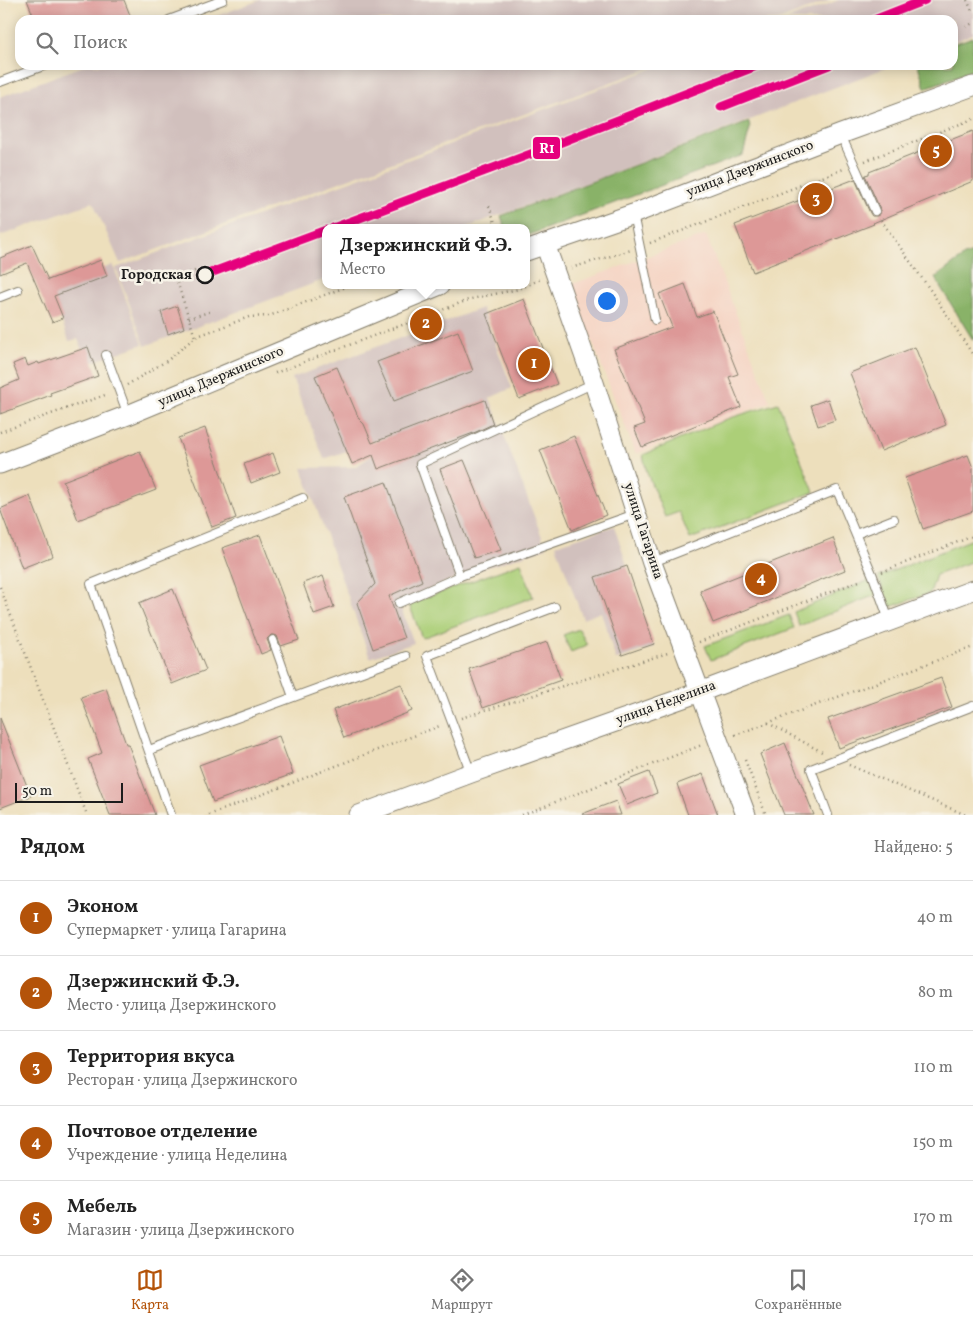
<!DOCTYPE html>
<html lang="ru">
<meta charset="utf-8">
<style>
:root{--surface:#fff;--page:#f2f2f2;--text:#222;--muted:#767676;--line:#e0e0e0;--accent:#b45309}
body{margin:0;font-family:Vollkorn,serif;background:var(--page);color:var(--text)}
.scale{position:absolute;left:15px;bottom:12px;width:108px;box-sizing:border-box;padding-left:5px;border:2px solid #1c1c1c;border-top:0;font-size:14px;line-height:18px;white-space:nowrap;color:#1c1c1c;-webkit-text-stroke:4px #f7f3e8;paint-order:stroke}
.you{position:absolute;left:606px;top:300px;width:18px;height:18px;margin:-12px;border:4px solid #fff;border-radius:50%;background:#1a73e8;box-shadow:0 0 0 8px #1a73e833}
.badge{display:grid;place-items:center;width:32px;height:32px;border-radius:50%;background:var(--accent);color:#fff;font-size:16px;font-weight:700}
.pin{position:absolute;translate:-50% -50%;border:2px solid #fff;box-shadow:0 1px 5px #0006}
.popup{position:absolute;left:322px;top:224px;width:208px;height:65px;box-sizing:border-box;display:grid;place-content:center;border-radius:10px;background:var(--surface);filter:drop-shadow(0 1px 4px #0005);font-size:16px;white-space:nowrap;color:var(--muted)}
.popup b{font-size:19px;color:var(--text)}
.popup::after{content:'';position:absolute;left:50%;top:100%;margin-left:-10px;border:10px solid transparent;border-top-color:var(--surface)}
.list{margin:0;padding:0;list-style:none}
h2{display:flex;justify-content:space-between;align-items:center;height:65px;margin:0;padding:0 20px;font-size:21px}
h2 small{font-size:16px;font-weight:400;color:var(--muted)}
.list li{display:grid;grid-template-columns:32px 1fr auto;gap:15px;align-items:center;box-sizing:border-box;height:75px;padding:0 20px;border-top:1px solid var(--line)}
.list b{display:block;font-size:19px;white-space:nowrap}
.list p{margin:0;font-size:16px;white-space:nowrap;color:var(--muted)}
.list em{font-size:16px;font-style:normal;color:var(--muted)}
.icon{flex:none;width:28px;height:28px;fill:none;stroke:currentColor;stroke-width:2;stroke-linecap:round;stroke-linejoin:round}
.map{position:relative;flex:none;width:973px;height:815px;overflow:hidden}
.search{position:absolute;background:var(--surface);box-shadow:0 2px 12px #0003;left:15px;right:15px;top:15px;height:55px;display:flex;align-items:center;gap:12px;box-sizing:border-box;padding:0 18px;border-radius:15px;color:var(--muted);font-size:19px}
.sheet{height:440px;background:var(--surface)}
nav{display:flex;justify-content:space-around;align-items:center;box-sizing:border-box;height:70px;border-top:1px solid var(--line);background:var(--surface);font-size:14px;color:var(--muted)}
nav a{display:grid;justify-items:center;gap:2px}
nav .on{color:var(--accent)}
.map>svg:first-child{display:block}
.built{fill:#f5d3c2}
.industrial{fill:#d1c0bd}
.green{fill:#accf78;stroke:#64764a}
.forest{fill:#89b268;stroke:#526742}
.building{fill:#dd9897}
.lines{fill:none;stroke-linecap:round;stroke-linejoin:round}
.service-casing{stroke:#847e6c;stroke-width:10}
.tertiary-casing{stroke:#847e6c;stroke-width:21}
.path{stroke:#847e6c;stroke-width:2.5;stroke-dasharray:1 4;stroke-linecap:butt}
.service{stroke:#fff;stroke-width:8}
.tertiary{stroke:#fff;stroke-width:19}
.rail-1-casing{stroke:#f7f3e8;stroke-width:12}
.rail-1{stroke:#e5007d;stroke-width:9}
.stop-dot{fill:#f7f3e8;stroke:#1c1c1c;stroke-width:2.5}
.labels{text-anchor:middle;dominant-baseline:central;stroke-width:5;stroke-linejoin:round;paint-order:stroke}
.street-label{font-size:14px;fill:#1c1c1c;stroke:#f7f3e8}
.stop-label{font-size:14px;font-weight:bold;fill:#1c1c1c;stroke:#f7f3e8;text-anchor:end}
.line-badge{stroke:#f7f3e8;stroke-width:2}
.badge-label{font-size:14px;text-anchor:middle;font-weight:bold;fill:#fff}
</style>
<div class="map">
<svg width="973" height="815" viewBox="0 0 973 815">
<rect width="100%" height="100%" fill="#f7f3e8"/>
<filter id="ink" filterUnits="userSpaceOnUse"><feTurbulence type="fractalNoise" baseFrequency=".02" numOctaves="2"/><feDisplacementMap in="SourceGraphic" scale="10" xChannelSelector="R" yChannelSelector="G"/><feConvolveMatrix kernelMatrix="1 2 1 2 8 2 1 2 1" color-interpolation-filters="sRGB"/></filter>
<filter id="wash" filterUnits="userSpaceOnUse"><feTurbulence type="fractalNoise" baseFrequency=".0096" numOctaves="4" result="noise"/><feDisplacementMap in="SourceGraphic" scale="20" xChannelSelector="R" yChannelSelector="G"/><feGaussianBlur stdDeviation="1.12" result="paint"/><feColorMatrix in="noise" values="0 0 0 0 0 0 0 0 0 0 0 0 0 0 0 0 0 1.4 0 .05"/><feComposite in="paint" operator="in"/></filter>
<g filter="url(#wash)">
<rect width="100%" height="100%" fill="#eddfbc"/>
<polygon class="built" points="706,235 770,402 636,454 570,285"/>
<g class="industrial">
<polygon points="260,0 831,0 778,20 206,20"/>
<polygon points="839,0 973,0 973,34 953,42 953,20 785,20"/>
<polygon points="86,65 658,65 120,263 93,202 0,236 0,97"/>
<polygon points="663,65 893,65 612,173 465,228 326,228 326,279 145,346 116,268"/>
<polygon points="113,265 143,344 87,364 78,339 69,341 50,289"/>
<polygon points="482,308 512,388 490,398 546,548 460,576 399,603 414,643 370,658 302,468 355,467 376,453 380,440 395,434 324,459 292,378"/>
<polygon points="614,526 654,647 616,660 601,612 583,619 556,545"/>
</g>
<g class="green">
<polygon points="778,403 814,492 690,539 679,512 665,517 647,473 643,455 727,419"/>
<polygon points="973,539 973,561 936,575 930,593 890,607 878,577"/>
<polygon points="521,563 533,597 422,638 409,604"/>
<polygon points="872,579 878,594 799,626 794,612"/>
<polygon points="789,615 794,628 711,660 705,646"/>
<polygon points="579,629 587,645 571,652 563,635"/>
</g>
<g class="forest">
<polygon points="973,37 973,70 925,88 918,65 953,65 953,44"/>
<polygon points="749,122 750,129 743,155 526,236 526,228 505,228 501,216"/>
<polygon points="973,253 973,340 935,278 964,256"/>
</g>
<g id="blocks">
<g class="building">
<polygon points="27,0 124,0 132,20 35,20"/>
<polygon points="973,131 973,181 873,223 874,224 753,272 735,225 855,179 870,213 872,216 877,216 880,214 880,209 865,175 869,174 869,172"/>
<polygon points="32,245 48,280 101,260 107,276 54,296 63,318 52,322 27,263 0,274 0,258"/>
<polygon points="685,284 697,317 713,311 738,374 729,377 741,407 642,447 634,428 645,424 614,349 672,327 659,294"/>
<polygon points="524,299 557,384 519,399 486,314"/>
<polygon points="177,306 184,328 168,334 161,312"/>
<polygon points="458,331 473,371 394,401 377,362"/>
<polygon points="88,347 98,376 50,393 51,395 0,414 0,388 19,380 13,364 25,359 28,366 38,362 39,364"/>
<polygon points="915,347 946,425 881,451 850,373"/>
<polygon points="337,367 359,419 364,424 372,443 485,400 493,424 476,432 378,469 373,455 352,464 315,376"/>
<polygon points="828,399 835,420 818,426 811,405"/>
<polygon points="205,428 236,518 212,527 178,438"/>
<polygon points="574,436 606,515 572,530 540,450"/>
<polygon points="140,451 156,490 78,520 63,481"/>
<polygon points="273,453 280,472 251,483 244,464"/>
<polygon points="968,455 973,468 973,511 923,529 905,478"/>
<polygon points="464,460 501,550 474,558 440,469"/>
<polygon points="386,482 422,581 389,596 404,638 373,649 357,603 375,584 344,497"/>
<polygon points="30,496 53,556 22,568 0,509"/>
<polygon points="260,535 299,640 281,646 277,636 274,635 271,635 267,639 271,650 261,654 222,548"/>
<polygon points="833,538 845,570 713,623 700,591"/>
<polygon points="627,566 654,644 622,655 595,577"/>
<polygon points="323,576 334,607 314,614 303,583"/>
<polygon points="173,589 206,670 172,684 139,603"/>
<polygon points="547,642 561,680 483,708 469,669"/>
<polygon points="941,678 952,707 839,748 828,719"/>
<polygon points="401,684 412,711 344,738 333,710"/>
<polygon points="106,688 126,744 128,744 155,815 110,815 88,759 102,753 81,697"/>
<polygon points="0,718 31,796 0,808"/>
<polygon points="279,736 293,774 213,802 199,765"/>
<polygon points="785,743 814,815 784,815 760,754"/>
<polygon points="649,772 657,793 627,805 618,784"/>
<polygon points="703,774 718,815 688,815 677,784"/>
<polygon points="616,801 621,815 582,815 582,814"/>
</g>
</g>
</g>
<g filter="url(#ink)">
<use href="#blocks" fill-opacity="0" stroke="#847e6c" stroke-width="1"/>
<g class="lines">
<defs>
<g id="service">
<polyline points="169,20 223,0"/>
<polyline points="0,82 46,65"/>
<polyline points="841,135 875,211"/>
<polyline points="633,214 655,320"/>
<polyline points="0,297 18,290"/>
<polyline points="106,355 128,415"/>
<polyline points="856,534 894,519"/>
<polyline points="653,562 837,490 873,576 889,620"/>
<polyline points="460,576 420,464 594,383"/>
<polyline points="399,603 460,576 635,514"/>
<polyline points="273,640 293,697"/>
<polyline points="149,750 406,656"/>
<polyline points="471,773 427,656 555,607"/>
<polyline points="171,815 91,584 303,498"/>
<polyline points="828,815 811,769 973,706"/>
</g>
<g id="tertiary">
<polyline points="545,244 594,383 652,563 746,815"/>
<polyline points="526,251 633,214 841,134 973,86"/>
<polyline points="0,464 128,415 440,285"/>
<polyline points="359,815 471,773 700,692 973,590"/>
</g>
</defs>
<use href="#service" class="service-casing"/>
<use href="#tertiary" class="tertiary-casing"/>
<g class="path">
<polyline points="967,0 973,13"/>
<polyline points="966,27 973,23"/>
<polyline points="865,161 973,119"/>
<polyline points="489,206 497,228"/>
<polyline points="881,220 931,291 973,355"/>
<polyline points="650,243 846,168"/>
<polyline points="571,268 631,250"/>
<polyline points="195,271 176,278 195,337"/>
<polyline points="189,318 209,312"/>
<polyline points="275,373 471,299 519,289 541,279"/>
<polyline points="127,385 168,360 195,337 249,317 269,316 351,285"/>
<polyline points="0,432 108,394"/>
<polyline points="882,572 973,536"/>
<polyline points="0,587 87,815"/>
<polyline points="699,642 862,580"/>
<polyline points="461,718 668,653"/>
<polyline points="768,723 824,753"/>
<polyline points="735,735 973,647"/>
<polyline points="745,760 766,815"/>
<polyline points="849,765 966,815"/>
<polyline points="209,815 442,725"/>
<polyline points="522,815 702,745"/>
</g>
<use href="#service" class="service"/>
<use href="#tertiary" class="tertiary"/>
<defs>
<g id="rail-1">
<polyline points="874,20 925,0"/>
<polyline points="721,107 829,65"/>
<polyline points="333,228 536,152 759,65"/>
<polyline points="205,275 326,230"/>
</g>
</defs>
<use href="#rail-1" class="rail-1-casing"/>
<use href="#rail-1" class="rail-1"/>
</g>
</g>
<circle class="stop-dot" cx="205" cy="275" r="8"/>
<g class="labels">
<g class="street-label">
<text transform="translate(750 169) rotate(-21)">улица Дзержинского</text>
<text transform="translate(221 377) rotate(-23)">улица Дзержинского</text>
<text transform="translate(643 531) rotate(72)">улица Гагарина</text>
<text transform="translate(666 703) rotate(-20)">улица Неделина</text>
</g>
<g class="stop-label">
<text x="192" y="275">Городская</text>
</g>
</g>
<rect class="line-badge" x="532" y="136" width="29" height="24" rx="5" fill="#e5007d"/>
<g class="badge-label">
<text x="547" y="153">R1</text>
</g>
</svg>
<div class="scale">50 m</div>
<div class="you"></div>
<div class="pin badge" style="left:534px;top:364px">1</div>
<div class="pin badge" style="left:426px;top:324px">2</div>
<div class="popup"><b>Дзержинский Ф.Э.</b>Место</div>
<div class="pin badge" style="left:816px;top:199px">3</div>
<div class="pin badge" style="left:761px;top:579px">4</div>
<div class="pin badge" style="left:936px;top:151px">5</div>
<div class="search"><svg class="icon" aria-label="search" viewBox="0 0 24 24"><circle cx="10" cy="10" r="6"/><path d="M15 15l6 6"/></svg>Поиск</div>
</div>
<section class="sheet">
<h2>Рядом<small>Найдено: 5</small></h2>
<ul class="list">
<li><span class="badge">1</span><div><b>Эконом</b><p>Супермаркет · улица Гагарина</p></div><em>40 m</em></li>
<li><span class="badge">2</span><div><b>Дзержинский Ф.Э.</b><p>Место · улица Дзержинского</p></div><em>80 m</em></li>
<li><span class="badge">3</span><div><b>Территория вкуса</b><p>Ресторан · улица Дзержинского</p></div><em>110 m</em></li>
<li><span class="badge">4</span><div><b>Почтовое отделение</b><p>Учреждение · улица Неделина</p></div><em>150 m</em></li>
<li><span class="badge">5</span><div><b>Мебель</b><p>Магазин · улица Дзержинского</p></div><em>170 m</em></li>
</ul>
</section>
<nav>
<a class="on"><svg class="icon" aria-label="map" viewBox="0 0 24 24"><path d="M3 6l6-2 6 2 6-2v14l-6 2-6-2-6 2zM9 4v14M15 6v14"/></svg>Карта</a>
<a><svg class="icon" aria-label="directions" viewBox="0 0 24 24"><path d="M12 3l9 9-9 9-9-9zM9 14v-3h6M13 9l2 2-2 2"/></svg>Маршрут</a>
<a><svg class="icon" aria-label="saved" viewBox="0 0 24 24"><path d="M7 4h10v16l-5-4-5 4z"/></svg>Сохранённые</a>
</nav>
